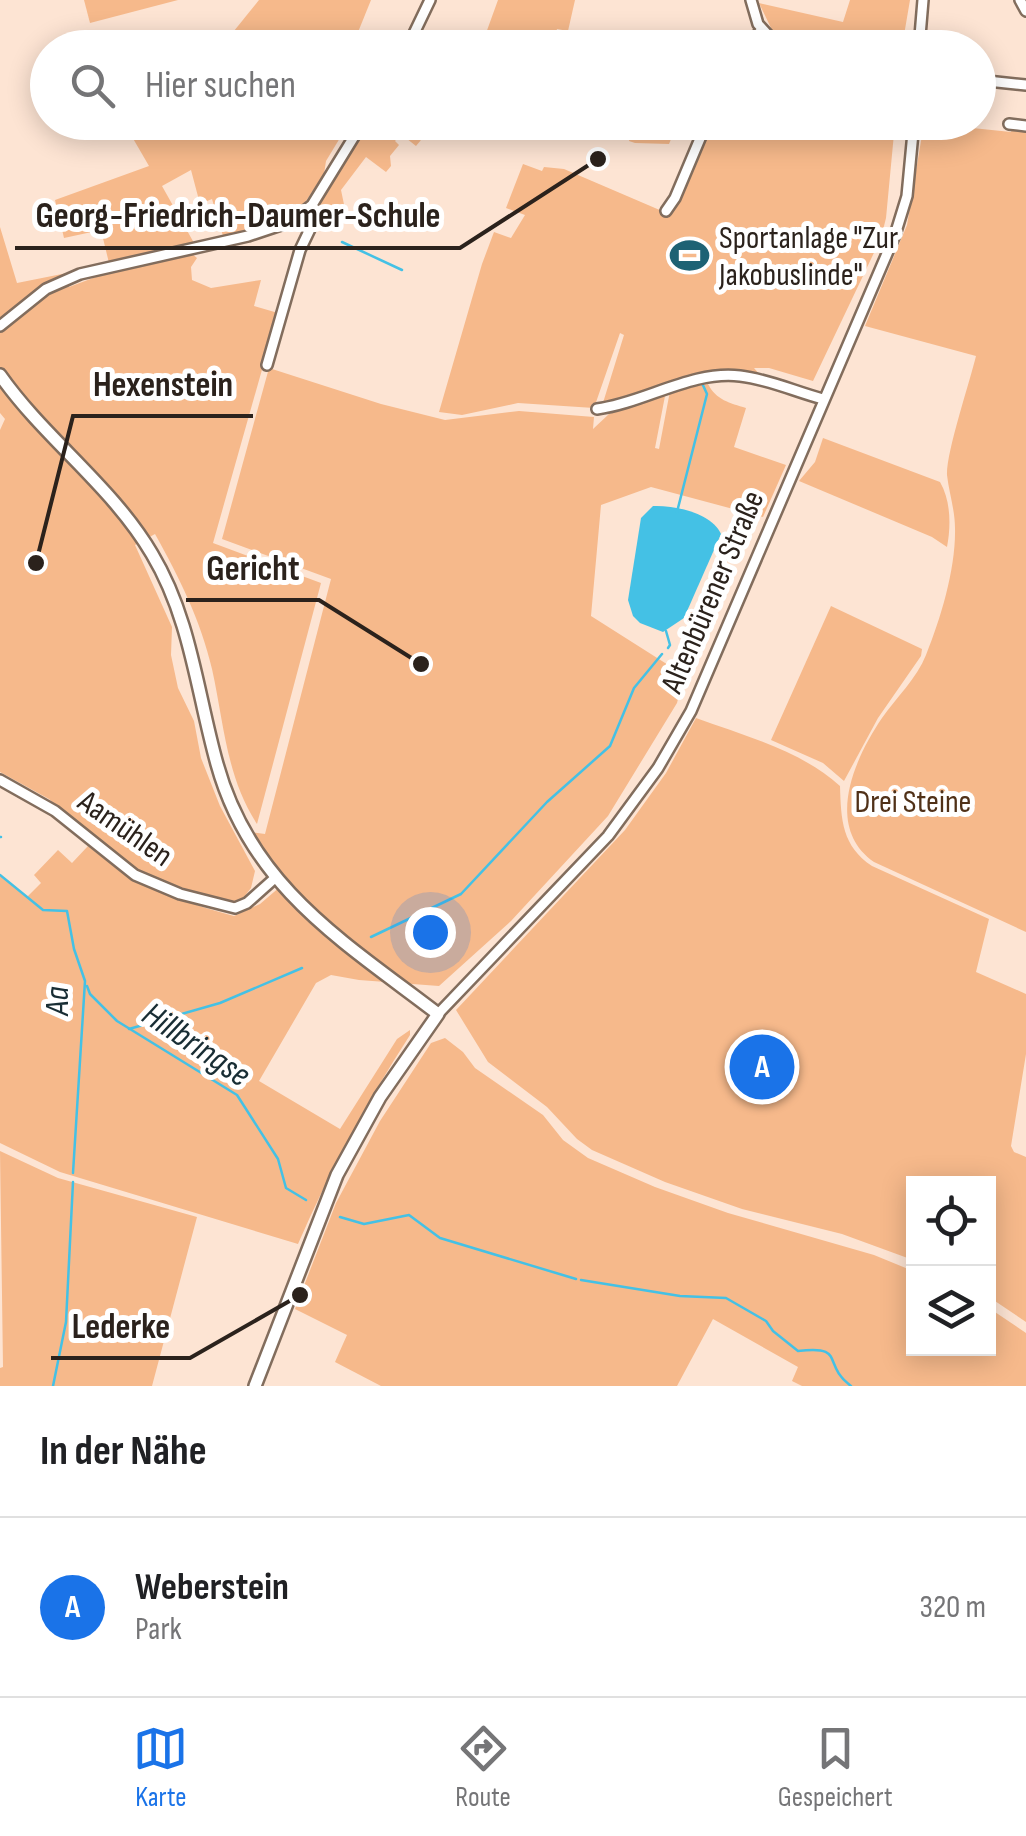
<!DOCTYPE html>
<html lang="de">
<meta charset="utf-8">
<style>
:root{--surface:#fff;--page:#f2f2f2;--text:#202124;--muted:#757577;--line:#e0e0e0;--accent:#1a73e8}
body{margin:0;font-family:"Sofia Sans Condensed",sans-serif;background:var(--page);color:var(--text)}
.controls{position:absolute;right:30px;bottom:30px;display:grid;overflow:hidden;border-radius:0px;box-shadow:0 5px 25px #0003}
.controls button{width:90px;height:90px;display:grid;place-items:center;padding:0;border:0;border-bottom:2px solid var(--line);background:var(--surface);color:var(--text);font:50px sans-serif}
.you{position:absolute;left:430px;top:932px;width:35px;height:35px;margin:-25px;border:8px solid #fff;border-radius:50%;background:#1a73e8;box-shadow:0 0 0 15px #1a73e833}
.badge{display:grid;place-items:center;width:65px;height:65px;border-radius:50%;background:var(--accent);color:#fff;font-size:32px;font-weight:700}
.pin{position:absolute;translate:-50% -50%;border:5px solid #fff;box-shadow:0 2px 10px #0006}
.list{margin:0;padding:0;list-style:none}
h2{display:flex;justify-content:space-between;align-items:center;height:130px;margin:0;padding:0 40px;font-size:42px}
h2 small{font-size:32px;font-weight:400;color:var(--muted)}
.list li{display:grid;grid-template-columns:65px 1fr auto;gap:30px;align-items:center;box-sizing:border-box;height:180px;padding:0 40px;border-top:2px solid var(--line)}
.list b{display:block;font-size:38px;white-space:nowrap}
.list p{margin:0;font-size:32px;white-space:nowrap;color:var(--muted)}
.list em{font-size:32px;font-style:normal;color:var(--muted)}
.icon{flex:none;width:55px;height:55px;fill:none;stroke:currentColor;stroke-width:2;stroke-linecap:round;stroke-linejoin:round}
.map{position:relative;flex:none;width:1026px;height:1386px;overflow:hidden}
.search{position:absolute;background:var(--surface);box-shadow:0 5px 25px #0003;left:30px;right:30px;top:30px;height:110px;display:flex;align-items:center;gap:25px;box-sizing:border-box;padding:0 35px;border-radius:55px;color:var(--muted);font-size:38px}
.sheet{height:310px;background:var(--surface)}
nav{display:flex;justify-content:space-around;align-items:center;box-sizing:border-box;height:140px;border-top:2px solid var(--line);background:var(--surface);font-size:28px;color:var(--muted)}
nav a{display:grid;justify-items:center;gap:5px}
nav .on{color:var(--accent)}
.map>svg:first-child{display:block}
.green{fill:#f6b98b}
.water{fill:#44c1e5}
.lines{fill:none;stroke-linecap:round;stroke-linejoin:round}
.stream{stroke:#44c1e5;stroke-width:2.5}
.minor-casing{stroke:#826d5d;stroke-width:14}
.major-casing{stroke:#826d5d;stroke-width:16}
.minor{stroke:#fff;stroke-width:9}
.major{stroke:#fff;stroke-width:11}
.labels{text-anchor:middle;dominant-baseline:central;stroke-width:10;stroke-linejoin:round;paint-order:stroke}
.poi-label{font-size:32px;fill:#2b221c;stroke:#fff;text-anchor:start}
.street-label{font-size:32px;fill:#2b221c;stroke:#fff}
.park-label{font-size:32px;fill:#503118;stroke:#fff}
.water-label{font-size:35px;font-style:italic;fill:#182d34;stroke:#fff}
.leader{fill:none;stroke:#2b221c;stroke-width:4}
.callout-dot{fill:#2b221c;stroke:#fff;stroke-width:4}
.callout-label{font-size:35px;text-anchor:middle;font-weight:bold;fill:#2b221c;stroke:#fff;stroke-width:10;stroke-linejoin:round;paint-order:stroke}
</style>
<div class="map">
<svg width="1026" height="1386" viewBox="0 0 1026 1386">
<rect width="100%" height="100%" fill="#fde4d3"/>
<g class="green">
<polygon points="84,0 178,0 90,23"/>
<polygon points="259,0 371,0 352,47 221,47"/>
<polygon points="498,0 575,0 568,31 557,29 552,47 481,47"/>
<polygon points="850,0 910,0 902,47 798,47 772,30 759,3 843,22"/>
<polygon points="124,123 349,123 326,161 324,174 304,204 279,221 223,236 212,199 200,204 191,170 162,186 194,243 109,263 101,230 64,238 55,200 149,166"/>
<polygon points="370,123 435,123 416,146 401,134 395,141 399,145 390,156 391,166 386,172 366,157 341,190 346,214 350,218 332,220 321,226 310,221 310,213 328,191"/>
<polygon points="596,123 640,123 674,132 669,144 635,143 629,141 630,134"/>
<polygon points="713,123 895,123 886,218 881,238 813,381 769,368 754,368 765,381 738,373 602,406 624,335 620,333 594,408 518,403 462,415 439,412 482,264 494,232 511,238 525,215 506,208 523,164 542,171 544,167 564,169 669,214 678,201"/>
<path d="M924,123L1011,132L1012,128L1026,130V932L874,862C824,827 854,759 882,718C896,698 917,678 926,655C941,618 956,568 955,528C955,510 949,493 947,475C946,453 970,381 976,356L865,326L907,225Z"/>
<path d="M0,227L17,283L72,272L69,287L109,272L191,253L197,258L191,267L192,280L211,288L261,280L254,306L278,313L213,543L321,583L257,824C226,776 224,723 212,669C201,621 179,577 155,534L135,545L172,627L171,655L178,688L194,721L201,758L220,806L255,871L251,888L240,902L231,904L190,895L149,880L122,864L49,799L0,772V430L5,419L0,413Z"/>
<path d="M269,368L381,404L445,420L519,411L594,417L593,429L609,414L665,396L655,448L659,449L670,391L708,384C716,400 730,403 746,408L734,447L786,465L763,517L651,487L601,505L591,616L684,675L677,703L608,816L511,921L439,986L359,980L331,975L316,983L259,1081L340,1129L397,1039L410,1030V1035C366,1103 330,1171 298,1244L60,1172L0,1143V876C14,883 16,891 27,897L41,883L34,875L58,850L72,863L88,846C135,885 175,900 234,916L260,904L281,886L251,832L265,834L331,579L222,539Z"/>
<path d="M823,438L940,482C951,501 951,526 947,547L932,537L799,481L815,462Z"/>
<polygon points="831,606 922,649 921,656 878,718 844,781 823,763 771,740"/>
<path d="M696,718C745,736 800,750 840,786C841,820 842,846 872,866L989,919L976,972L1026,994V1054L1011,1146L1014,1152L1026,1157V1322L989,1297L988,1184H914L913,1260L842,1234L742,1209L665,1182L592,1150L577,1139L547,1107L488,1062L456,1010L625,830L666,773Z"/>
<polygon points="445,1038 463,1052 475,1068 543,1115 563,1140 588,1158 655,1187 728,1213 874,1255 913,1271 914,1348 988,1348 989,1308 1026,1333 1026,1386 802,1386 792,1381 798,1367 713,1319 677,1386 381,1386 335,1362 347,1335 295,1309 336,1203 380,1121 431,1043"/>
<polygon points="0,1151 58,1178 197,1217 152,1386 0,1386 0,1368 3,1367"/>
</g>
<path class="water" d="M653,506C674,505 712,513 721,534L684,618L663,632L640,623L633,616L628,600L641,518Z"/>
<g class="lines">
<g class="stream">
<polyline points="214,211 269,215 274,219"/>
<polyline points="342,242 402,270"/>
<polyline points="677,512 707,394 702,383"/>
<polyline points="666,631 670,645 668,648"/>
<polyline points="0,837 1,837"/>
<polyline points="0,875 43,910 67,911 74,949 85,981 73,1173"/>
<polyline points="371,937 461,894 547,802 610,746 634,688 662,654"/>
<polyline points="87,986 90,994 117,1021 237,1095 278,1159 286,1188 306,1200"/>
<polyline points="129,1029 220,1003 302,968"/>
<polyline points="340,1217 364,1224 409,1215 440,1238 576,1279"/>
<path d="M581,1280L680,1296L726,1298L766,1321L773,1331L798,1351C847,1345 821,1364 851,1386"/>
<polyline points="53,1386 66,1322 73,1182"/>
</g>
<defs>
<g id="minor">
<polyline points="751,0 758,24 780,48"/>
<polyline points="1020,0 1026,11"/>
<polyline points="407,48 430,0"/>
<polyline points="744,48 762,30"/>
<polyline points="919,48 923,0"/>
<polyline points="978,80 1026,85"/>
<polyline points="1009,124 1026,126"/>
<polyline points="666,211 675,198 707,122"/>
<polyline points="0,326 46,289 80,274 248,236 290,222 312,205 363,122"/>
<polyline points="267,365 300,250 311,227 301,216"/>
<path d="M597,409C644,403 692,370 740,376C768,379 796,392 823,399"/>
<polyline points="0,780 55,811 135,875 180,894 235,908 247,903 275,878"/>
<polyline points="438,1014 608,836 658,768 691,711 895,235 907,196 914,122"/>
</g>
<path id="major" d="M0,375C45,439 112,486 152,554C191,619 197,693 217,764C251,887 344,942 438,1014L380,1097L337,1175L255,1386"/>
</defs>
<use href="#minor" class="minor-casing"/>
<use href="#major" class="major-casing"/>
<use href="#minor" class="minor"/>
<use href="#major" class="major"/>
</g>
<defs>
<symbol id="stadium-bare" viewBox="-9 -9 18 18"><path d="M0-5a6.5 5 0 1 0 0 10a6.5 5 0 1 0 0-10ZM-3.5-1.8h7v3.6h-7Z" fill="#1e6274" stroke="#fff" stroke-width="2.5" paint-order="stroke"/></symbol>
</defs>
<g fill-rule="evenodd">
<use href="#stadium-bare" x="662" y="228" width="55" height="55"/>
</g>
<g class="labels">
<g class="poi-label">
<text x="719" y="238">Sportanlage "Zur<tspan x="719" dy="37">Jakobuslinde"</tspan></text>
</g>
<g class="street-label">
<text transform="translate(713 592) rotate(-67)">Altenbürener Straße</text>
<text transform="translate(125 829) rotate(35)">Aamühlen</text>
</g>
<g class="park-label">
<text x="913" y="802">Drei Steine</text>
</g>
<g class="water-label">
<text transform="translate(57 1001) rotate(-90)">Aa</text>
<text transform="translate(196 1045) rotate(34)">Hillbringse</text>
</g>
</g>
<path class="leader" d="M598 159L460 248H15M36 563L73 416H253M421 664L319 600H186M300 1295L190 1358H51"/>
<g class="callout-dot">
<circle cx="598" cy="159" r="10"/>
<circle cx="36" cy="563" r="10"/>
<circle cx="421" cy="664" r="10"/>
<circle cx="300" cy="1295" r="10"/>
</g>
<g class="callout-label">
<text x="238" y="227">Georg-Friedrich-Daumer-Schule</text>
<text x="163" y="396">Hexenstein</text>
<text x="253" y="580">Gericht</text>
<text x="121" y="1338">Lederke</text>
</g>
</svg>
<div class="controls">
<button><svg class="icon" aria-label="locate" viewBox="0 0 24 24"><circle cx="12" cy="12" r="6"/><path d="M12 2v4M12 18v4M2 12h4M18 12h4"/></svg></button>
<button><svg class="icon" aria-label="layers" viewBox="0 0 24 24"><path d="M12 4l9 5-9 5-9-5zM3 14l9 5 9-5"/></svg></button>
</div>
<div class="you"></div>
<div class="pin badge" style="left:762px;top:1067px">A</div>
<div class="search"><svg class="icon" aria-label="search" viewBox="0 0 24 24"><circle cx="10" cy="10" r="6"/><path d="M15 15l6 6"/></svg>Hier suchen</div>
</div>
<section class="sheet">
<h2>In der Nähe<small></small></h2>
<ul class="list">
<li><span class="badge">A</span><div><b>Weberstein</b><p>Park</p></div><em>320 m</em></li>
</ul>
</section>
<nav>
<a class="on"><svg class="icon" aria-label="map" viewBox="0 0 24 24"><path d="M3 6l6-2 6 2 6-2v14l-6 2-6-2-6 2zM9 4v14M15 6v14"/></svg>Karte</a>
<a><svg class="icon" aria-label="directions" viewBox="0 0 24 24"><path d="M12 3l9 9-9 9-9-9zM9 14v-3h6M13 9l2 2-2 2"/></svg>Route</a>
<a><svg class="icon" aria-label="saved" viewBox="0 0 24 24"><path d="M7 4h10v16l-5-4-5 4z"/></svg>Gespeichert</a>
</nav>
